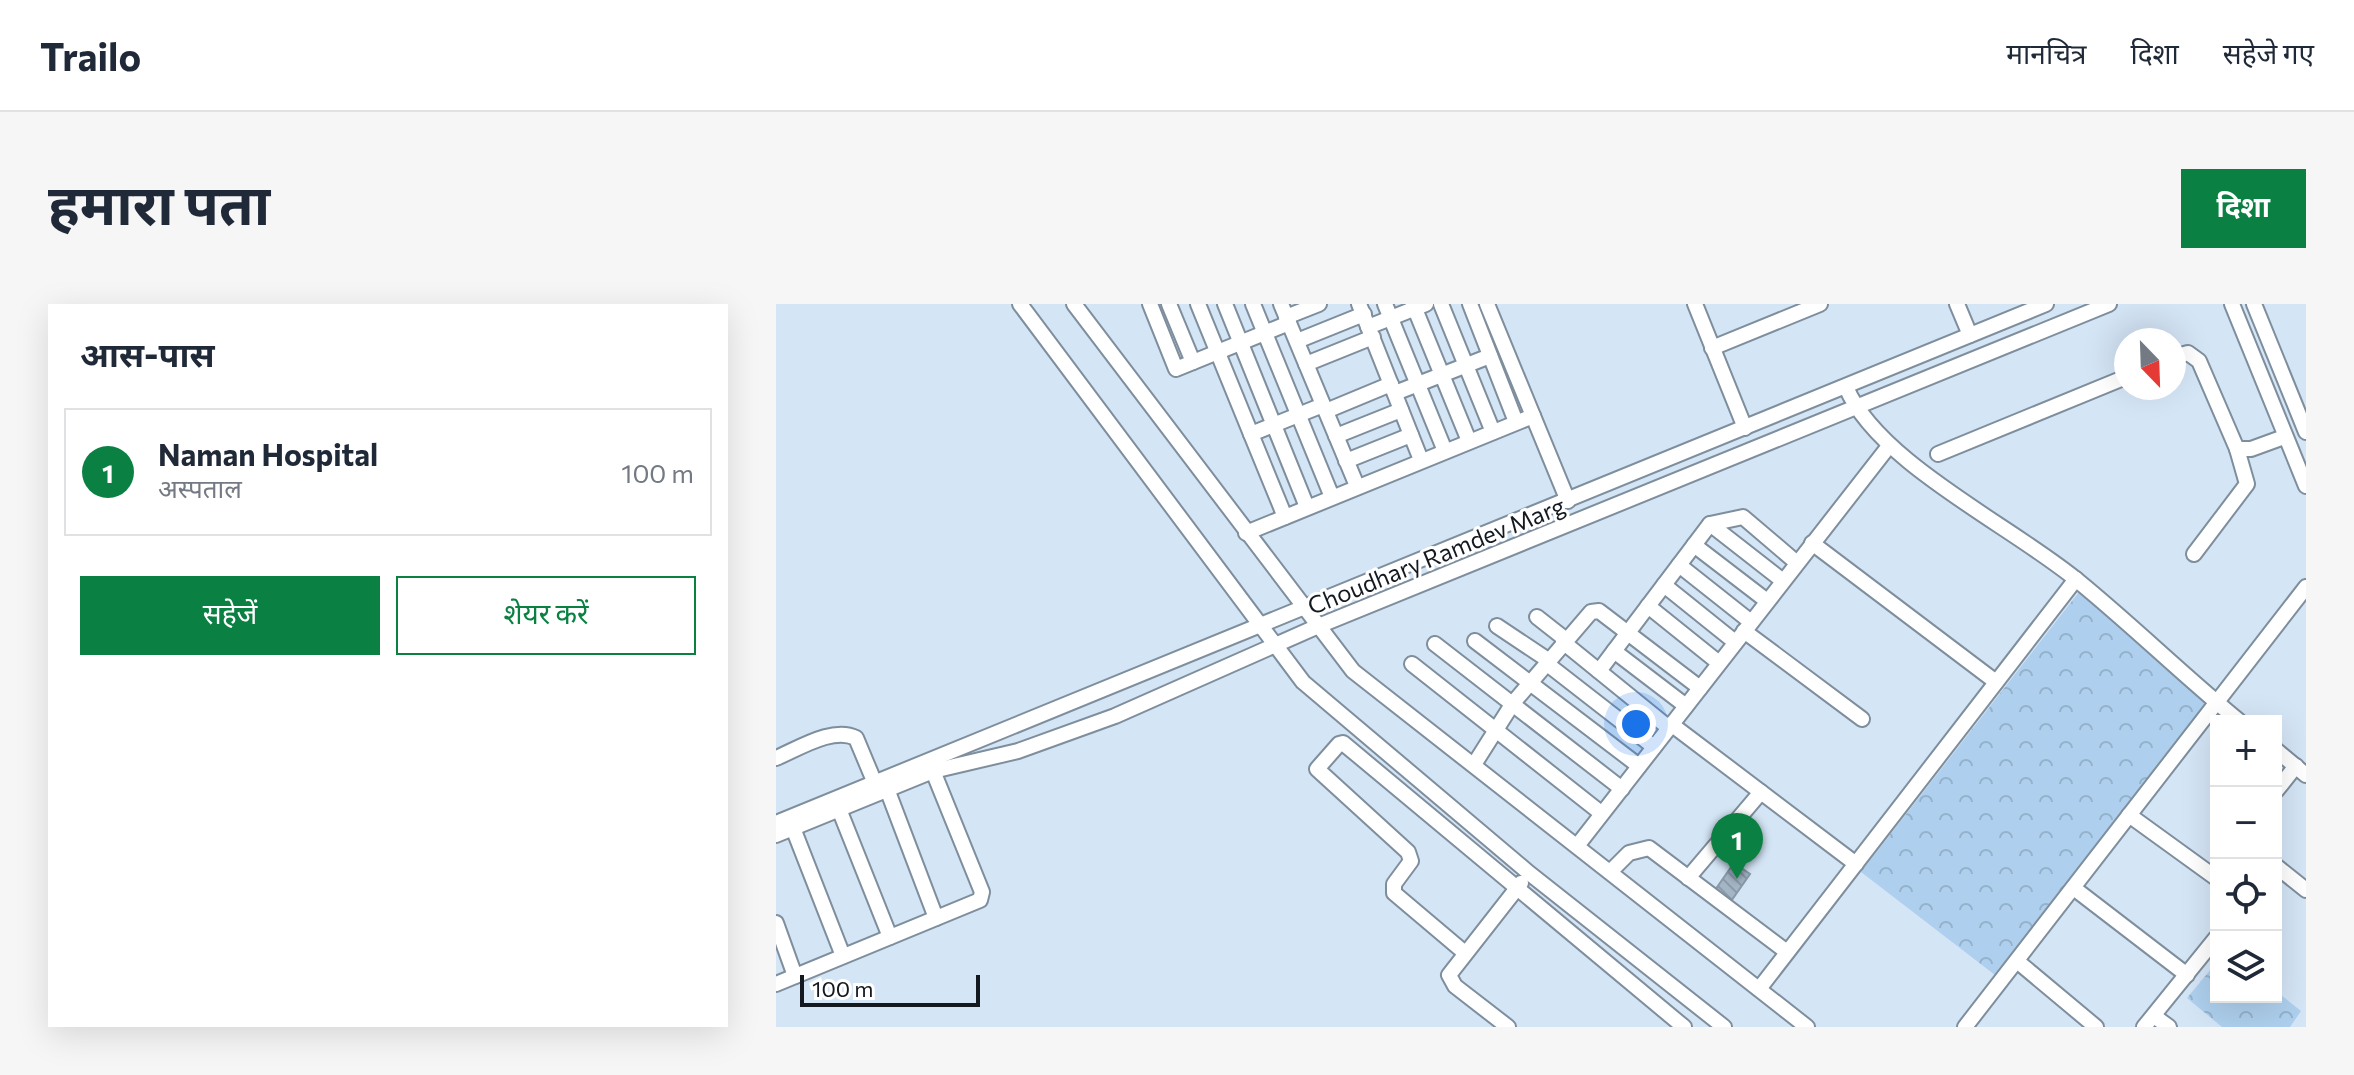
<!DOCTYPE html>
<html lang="hi">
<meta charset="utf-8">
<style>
:root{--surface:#fff;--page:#f6f6f7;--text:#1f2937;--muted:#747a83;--line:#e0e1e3;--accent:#0b8043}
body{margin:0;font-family:Commissioner,"Noto Sans Devanagari",sans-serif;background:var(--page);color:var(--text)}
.controls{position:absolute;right:24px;bottom:24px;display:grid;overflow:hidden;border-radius:0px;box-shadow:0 8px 32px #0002}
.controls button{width:72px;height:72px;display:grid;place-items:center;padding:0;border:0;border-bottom:2px solid var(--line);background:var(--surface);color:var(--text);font:40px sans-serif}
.compass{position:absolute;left:1338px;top:24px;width:72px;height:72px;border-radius:50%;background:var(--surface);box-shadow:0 8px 32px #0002;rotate:157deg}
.scale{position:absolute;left:24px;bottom:20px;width:180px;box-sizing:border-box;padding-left:8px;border:4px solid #13191f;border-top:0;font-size:22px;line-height:28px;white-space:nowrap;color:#13191f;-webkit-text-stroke:6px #fff;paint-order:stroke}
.you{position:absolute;left:860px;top:420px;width:28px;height:28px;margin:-20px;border:6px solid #fff;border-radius:50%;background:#1a73e8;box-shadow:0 0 0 12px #1a73e833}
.badge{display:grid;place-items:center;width:52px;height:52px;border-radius:50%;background:var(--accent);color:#fff;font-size:26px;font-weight:700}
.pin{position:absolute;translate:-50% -66px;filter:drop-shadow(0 2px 4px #0008)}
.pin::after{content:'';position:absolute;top:42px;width:28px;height:24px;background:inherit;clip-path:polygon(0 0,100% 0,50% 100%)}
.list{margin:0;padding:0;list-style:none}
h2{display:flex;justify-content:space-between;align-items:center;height:104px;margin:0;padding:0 32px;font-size:34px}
h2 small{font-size:26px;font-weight:400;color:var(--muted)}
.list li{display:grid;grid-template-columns:52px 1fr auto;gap:24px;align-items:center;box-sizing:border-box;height:128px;margin:0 16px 16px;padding:0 16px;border:2px solid var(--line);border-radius:0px}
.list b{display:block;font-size:30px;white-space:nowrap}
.list p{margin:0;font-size:26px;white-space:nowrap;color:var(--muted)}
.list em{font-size:26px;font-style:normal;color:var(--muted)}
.actions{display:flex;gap:16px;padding:24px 32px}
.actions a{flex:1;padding:18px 0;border:2px solid var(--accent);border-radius:0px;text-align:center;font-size:28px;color:var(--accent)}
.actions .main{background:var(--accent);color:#fff}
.icon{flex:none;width:44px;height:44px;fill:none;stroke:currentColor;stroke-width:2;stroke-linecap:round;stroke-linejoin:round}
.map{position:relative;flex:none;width:1530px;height:723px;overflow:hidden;border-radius:0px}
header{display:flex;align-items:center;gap:48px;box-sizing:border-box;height:112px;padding:0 40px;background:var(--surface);border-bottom:2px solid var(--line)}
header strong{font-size:38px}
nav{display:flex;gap:44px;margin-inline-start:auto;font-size:28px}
.intro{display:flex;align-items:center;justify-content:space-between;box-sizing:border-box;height:192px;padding:0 48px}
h1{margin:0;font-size:56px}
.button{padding:20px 36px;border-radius:0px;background:var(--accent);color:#fff;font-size:28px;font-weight:700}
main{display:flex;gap:48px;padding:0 48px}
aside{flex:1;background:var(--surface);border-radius:0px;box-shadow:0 8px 32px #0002}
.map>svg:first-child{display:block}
.park{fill:url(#park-crowns)}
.building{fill:url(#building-back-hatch);stroke:#8899a8;stroke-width:2}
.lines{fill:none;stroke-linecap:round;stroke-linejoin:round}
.minor-casing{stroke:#7e8e9d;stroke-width:18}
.minor{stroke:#fff;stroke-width:14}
.labels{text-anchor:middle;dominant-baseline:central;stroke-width:6;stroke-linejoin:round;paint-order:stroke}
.street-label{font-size:24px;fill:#13191f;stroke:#fff}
</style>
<header>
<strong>Trailo</strong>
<nav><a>मानचित्र</a><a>दिशा</a><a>सहेजे गए</a></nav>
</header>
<div class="intro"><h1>हमारा पता</h1><a class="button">दिशा</a></div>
<main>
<aside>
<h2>आस-पास<small></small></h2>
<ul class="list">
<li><span class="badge">1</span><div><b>Naman Hospital</b><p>अस्पताल</p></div><em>100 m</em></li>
</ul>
<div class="actions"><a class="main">सहेजें</a><a>शेयर करें</a></div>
</aside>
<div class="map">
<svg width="1530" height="723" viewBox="0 0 1530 723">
<defs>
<pattern id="park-crowns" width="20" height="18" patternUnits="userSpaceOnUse" patternTransform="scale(2)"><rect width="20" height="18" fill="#aed0ee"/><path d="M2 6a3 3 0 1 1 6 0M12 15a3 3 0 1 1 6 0" fill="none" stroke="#95b2cc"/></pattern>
<pattern id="building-back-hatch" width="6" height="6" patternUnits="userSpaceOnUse" patternTransform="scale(2)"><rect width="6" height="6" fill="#a4b5c5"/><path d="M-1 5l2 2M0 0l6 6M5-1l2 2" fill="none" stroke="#8c9ba9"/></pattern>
</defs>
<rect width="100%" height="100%" fill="#d4e5f6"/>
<g class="park">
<polygon points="1303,288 1437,391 1219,671 1085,568"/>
<polygon points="1440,659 1440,693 1500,693 1500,687 1525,707 1514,723 1446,723 1411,694"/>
</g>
<polygon class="building" points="958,559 974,570 953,600 937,589"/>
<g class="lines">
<defs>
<g id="minor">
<polyline points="244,0 527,378 753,569 948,723"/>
<polyline points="298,0 577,367 1031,723"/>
<polyline points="374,0 400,65 513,19"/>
<polyline points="393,0 417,58"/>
<polyline points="422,0 475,130"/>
<polyline points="449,0 531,203"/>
<polyline points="477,0 556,193"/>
<polyline points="505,0 581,182"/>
<polyline points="583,0 645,156"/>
<polyline points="609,0 669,147"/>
<polyline points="637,0 693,137"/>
<polyline points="665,0 717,128"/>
<polyline points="694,0 740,118"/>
<polyline points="711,0 792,197"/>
<polyline points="919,0 969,124"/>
<polyline points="1181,0 1194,31"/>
<polyline points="1456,0 1530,182"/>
<polyline points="1478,0 1530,128"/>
<polyline points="510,13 543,0"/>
<polyline points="592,23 650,0"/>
<polyline points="521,37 588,10"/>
<polyline points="936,44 1044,0"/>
<polyline points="1398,53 1412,49 1423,57 1461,145 1475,145 1508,133"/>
<polyline points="530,60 597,33"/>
<path d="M1070,83C1102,159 1236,222 1302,277C1357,322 1408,372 1463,417"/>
<polyline points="619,89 714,52"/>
<polyline points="550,107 615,80"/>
<polyline points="560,132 625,106"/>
<polyline points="1162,150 1350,73"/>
<polyline points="570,157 635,131"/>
<polyline points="509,213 475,130 547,101"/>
<polyline points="934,220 1007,277"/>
<polyline points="470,229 757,112"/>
<polyline points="1036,239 1220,378"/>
<polyline points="918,241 991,297"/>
<polyline points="1418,250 1471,180 1461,145"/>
<polyline points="903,261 975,318"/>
<polyline points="888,281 959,338"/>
<polyline points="872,302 943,359"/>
<polyline points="761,313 789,335"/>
<polyline points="721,322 772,356"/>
<polyline points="968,327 1086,415"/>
<polyline points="699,337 863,462"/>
<polyline points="787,338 893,424"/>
<polyline points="659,340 846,485"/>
<polyline points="838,347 910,402"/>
<polyline points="770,359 878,443"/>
<polyline points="636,360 825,509"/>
<polyline points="823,367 934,220 967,213 1021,259"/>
<polyline points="895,420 1080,560"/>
<polyline points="1500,446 1530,471"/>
<path d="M0,454C22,445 57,422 80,434L98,477"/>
<polyline points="699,459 737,399 815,308 823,307 924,384"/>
<polyline points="111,485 160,614"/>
<polyline points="1500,487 1520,462"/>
<polyline points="63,505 114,633"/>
<polyline points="1353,511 1440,574"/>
<polyline points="0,519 1270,0"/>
<polyline points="17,524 67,652"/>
<polyline points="0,531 157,467 242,447 339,412 540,323 1333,0"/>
<polyline points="801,542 1113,142"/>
<polyline points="1500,562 1530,586"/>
<polyline points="834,568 853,549 873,544 1011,648"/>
<polyline points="912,574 985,488"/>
<polyline points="1299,585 1411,671"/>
<polyline points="0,619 19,672"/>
<polyline points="689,649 618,589 618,580 635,557 632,548 541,465 563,440 567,439 908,723"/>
<polyline points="1241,657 1320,723"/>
<polyline points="0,680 204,596 206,588 157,467"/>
<polyline points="983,685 1300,275"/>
<polyline points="1378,712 1393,723"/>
<polyline points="732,723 679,682 673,671 745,579"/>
<polyline points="1189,723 1530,283"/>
<polyline points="1368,723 1440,634"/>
</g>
</defs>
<use href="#minor" class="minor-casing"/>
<use href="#minor" class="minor"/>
</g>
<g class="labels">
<g class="street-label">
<text transform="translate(660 251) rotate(-22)">Choudhary Ramdev Marg</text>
</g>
</g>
</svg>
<div class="controls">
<button>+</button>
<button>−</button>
<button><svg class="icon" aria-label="locate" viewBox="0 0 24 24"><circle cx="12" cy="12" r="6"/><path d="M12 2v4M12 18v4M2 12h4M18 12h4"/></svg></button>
<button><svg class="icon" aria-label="layers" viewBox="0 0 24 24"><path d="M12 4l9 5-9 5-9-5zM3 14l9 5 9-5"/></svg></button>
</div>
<svg class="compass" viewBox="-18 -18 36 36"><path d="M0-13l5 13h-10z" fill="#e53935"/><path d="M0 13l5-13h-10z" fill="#747a83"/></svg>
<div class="scale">100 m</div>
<div class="you"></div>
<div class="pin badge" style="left:961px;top:575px">1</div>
</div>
</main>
